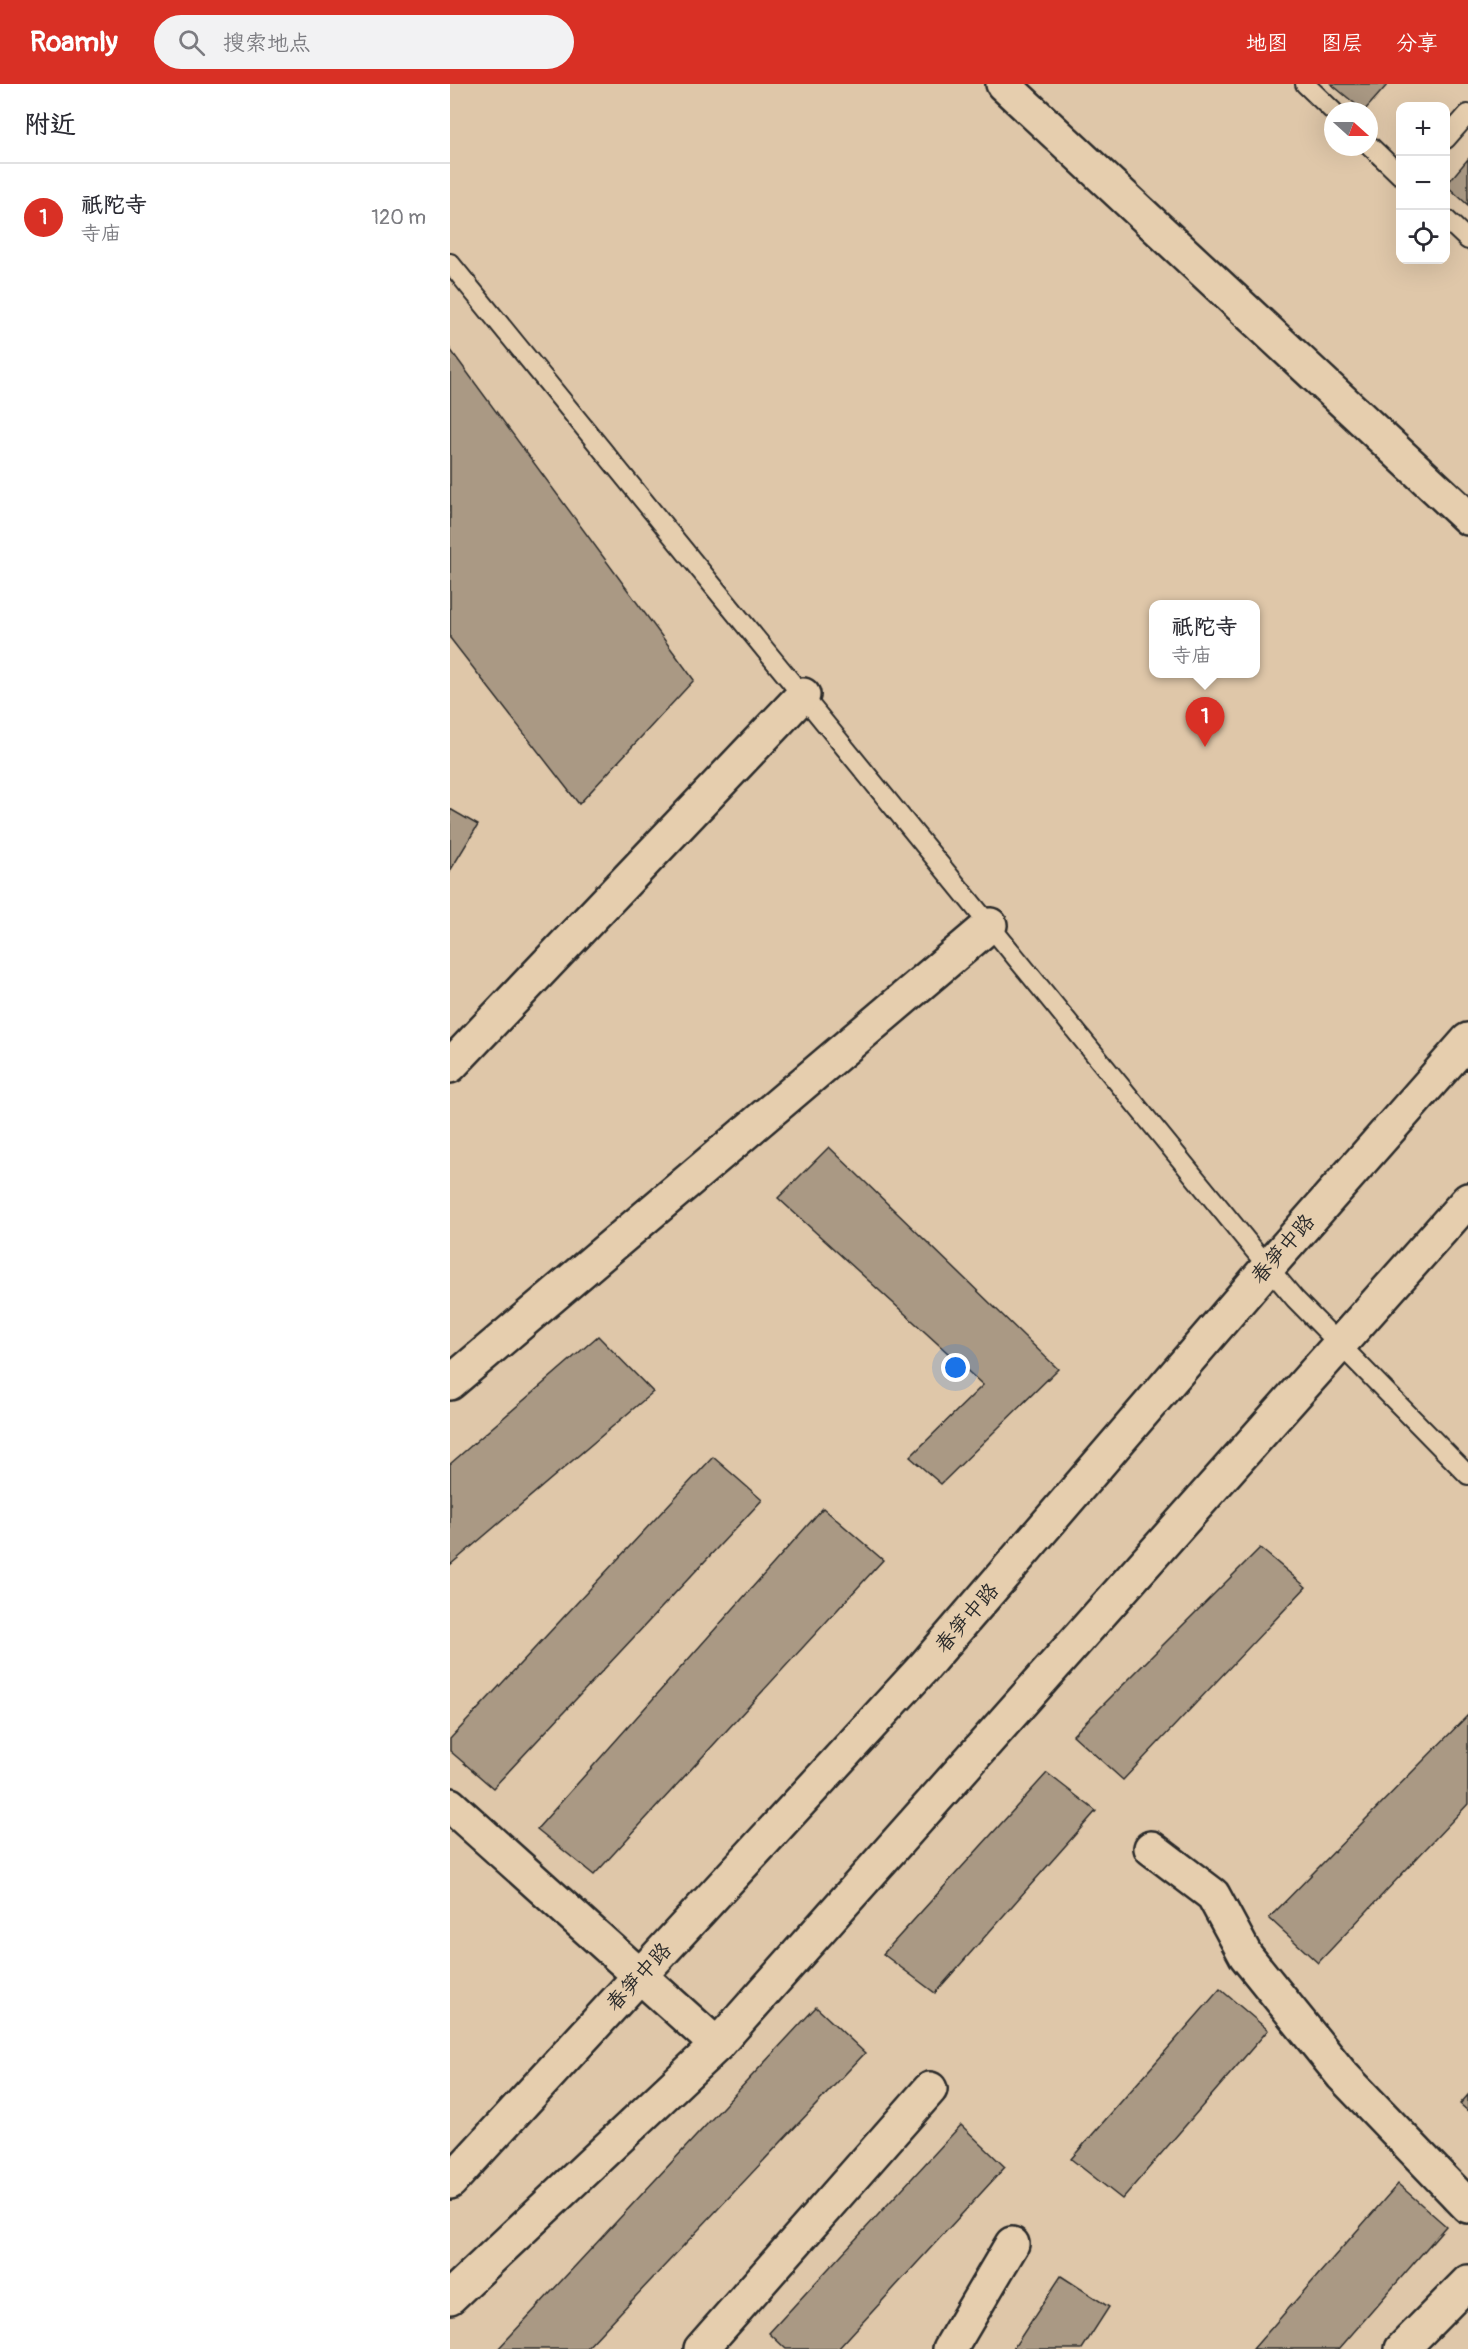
<!DOCTYPE html>
<html lang="zh">
<meta charset="utf-8">
<style>
:root{--surface:#fff;--page:#f2f2f3;--text:#2b2b33;--muted:#7c7c81;--line:#e1e1e2;--accent:#d93025}
body{margin:0;font-family:Pangolin,"LXGW WenKai TC",sans-serif;background:var(--page);color:var(--text)}
.controls{position:absolute;right:18px;top:18px;display:grid;overflow:hidden;border-radius:12px;box-shadow:0 6px 24px #0002}
.controls button{width:54px;height:54px;display:grid;place-items:center;padding:0;border:0;border-bottom:2px solid var(--line);background:var(--surface);color:var(--text);font:30px sans-serif}
.compass{position:absolute;left:874px;top:18px;width:54px;height:54px;border-radius:50%;background:var(--surface);box-shadow:0 6px 24px #0002;rotate:111deg}
.you{position:absolute;left:506px;top:1284px;width:21px;height:21px;margin:-15px;border:4px solid #fff;border-radius:50%;background:#1a73e8;box-shadow:0 0 0 9px #1a73e833}
.badge{display:grid;place-items:center;width:39px;height:39px;border-radius:50%;background:var(--accent);color:#fff;font-size:20px;font-weight:700}
.pin{position:absolute;translate:-50% -50px;filter:drop-shadow(0 2px 3px #0008)}
.pin::after{content:'';position:absolute;top:32px;width:21px;height:18px;background:inherit;clip-path:polygon(0 0,100% 0,50% 100%)}
.popup{position:absolute;left:699px;top:516px;width:111px;height:78px;box-sizing:border-box;display:grid;place-content:center;border-radius:12px;background:var(--surface);filter:drop-shadow(0 2px 4px #0005);font-size:20px;white-space:nowrap;color:var(--muted)}
.popup b{font-size:22px;color:var(--text)}
.popup::after{content:'';position:absolute;left:50%;top:100%;margin-left:-12px;border:12px solid transparent;border-top-color:var(--surface)}
.list{margin:0;padding:0;list-style:none}
h2{display:flex;justify-content:space-between;align-items:center;height:78px;margin:0;padding:0 24px;font-size:26px}
h2 small{font-size:20px;font-weight:400;color:var(--muted)}
.list li{display:grid;grid-template-columns:39px 1fr auto;gap:18px;align-items:center;box-sizing:border-box;height:108px;padding:0 24px;border-top:2px solid var(--line)}
.list b{display:block;font-size:22px;white-space:nowrap}
.list p{margin:0;font-size:20px;white-space:nowrap;color:var(--muted)}
.list em{font-size:20px;font-style:normal;color:var(--muted)}
.icon{flex:none;width:33px;height:33px;fill:none;stroke:currentColor;stroke-width:2;stroke-linecap:round;stroke-linejoin:round}
.map{position:relative;flex:none;width:1018px;height:2265px;overflow:hidden}
header{display:flex;align-items:center;gap:36px;box-sizing:border-box;height:84px;padding:0 30px;background:var(--accent);color:#fff}
header strong{font-size:28px}
nav{display:flex;gap:33px;margin-inline-start:auto;font-size:21px}
.search{width:420px;height:54px;background:var(--page);display:flex;align-items:center;gap:15px;box-sizing:border-box;padding:0 21px;border-radius:33px;color:var(--muted);font-size:22px}
main{display:flex}
aside{flex:1;background:var(--surface)}
.map>svg:first-child{display:block}
.building{fill:#aa9984;stroke:#2b2b2b;stroke-width:1.5}
.lines{fill:none;stroke-linecap:round;stroke-linejoin:round}
.service-casing{stroke:#2b2b2b;stroke-width:22}
.minor-casing{stroke:#2b2b2b;stroke-width:38}
.tertiary-casing{stroke:#2b2b2b;stroke-width:38}
.secondary-casing{stroke:#2b2b2b;stroke-width:38}
.service{stroke:#e6ceae;stroke-width:18}
.minor{stroke:#e6ceae;stroke-width:33}
.tertiary{stroke:#e6ceae;stroke-width:33}
.secondary{stroke:#e6ceae;stroke-width:33}
.labels{text-anchor:middle;dominant-baseline:central;stroke-width:4.5;stroke-linejoin:round;paint-order:stroke}
.street-label{font-size:21px;fill:#2b2b2b;stroke:#e6ceae}
</style>
<header>
<strong>Roamly</strong>
<div class="search"><svg class="icon" aria-label="search" viewBox="0 0 24 24"><circle cx="10" cy="10" r="6"/><path d="M15 15l6 6"/></svg>搜索地点</div>
<nav><a>地图</a><a>图层</a><a>分享</a></nav>
</header>
<main>
<aside>
<h2>附近<small></small></h2>
<ul class="list">
<li><span class="badge">1</span><div><b>祇陀寺</b><p>寺庙</p></div><em>120 m</em></li>
</ul>
</aside>
<div class="map">
<svg width="1018" height="2265" viewBox="0 0 1018 2265">
<rect width="100%" height="100%" fill="#dfc7a9"/>
<filter id="ink" filterUnits="userSpaceOnUse"><feTurbulence type="fractalNoise" baseFrequency=".0167" numOctaves="2"/><feDisplacementMap in="SourceGraphic" scale="12" xChannelSelector="R" yChannelSelector="G"/><feConvolveMatrix kernelMatrix="1 2 1 2 8 2 1 2 1" color-interpolation-filters="sRGB"/></filter>
<g filter="url(#ink)">
<g class="building">
<polygon points="881,0 938,0 914,27"/>
<polygon points="1018,75 1018,121 996,101"/>
<polygon points="0,265 244,596 129,720 0,554"/>
<polygon points="0,725 28,741 0,787"/>
<polygon points="379,1063 608,1285 491,1400 460,1373 533,1301 328,1114"/>
<polygon points="148,1252 203,1308 0,1481 0,1380"/>
<polygon points="263,1373 312,1416 43,1704 0,1667 0,1655"/>
<polygon points="373,1424 433,1476 144,1791 87,1745"/>
<polygon points="810,1464 856,1503 673,1696 623,1651"/>
<polygon points="1018,1631 1018,1720 868,1879 819,1834"/>
<polygon points="597,1689 646,1727 485,1909 433,1870"/>
<polygon points="770,1905 818,1946 672,2115 621,2075"/>
<polygon points="366,1923 415,1969 136,2265 48,2265"/>
<polygon points="1018,2011 1018,2027 1010,2020"/>
<polygon points="511,2041 555,2083 388,2265 336,2265 319,2249"/>
<polygon points="948,2100 996,2142 889,2265 803,2265"/>
<polygon points="611,2192 659,2223 632,2265 563,2265"/>
</g>
<g class="lines">
<defs>
<g id="service">
<polyline points="855,0 883,27"/>
<polyline points="996,55 1018,30"/>
<polyline points="919,61 950,91"/>
<polyline points="996,135 1018,156"/>
<polyline points="0,179 818,1183 845,1215 1018,1391"/>
</g>
<g id="minor">
<polyline points="0,982 353,611"/>
<polyline points="0,1299 540,841"/>
<polyline points="0,1721 267,1961"/>
<polyline points="701,1764 763,1811 796,1872 892,1991 1018,2122"/>
<polyline points="251,2265 480,2005"/>
<polyline points="500,2265 562,2160"/>
<polyline points="952,2265 1018,2198"/>
</g>
<polyline id="tertiary" points="553,0 1018,434"/>
<g id="secondary">
<polyline points="0,2098 474,1583 818,1183 1018,956"/>
<polyline points="0,2213 267,1961 1018,1116"/>
</g>
</defs>
<use href="#service" class="service-casing"/>
<use href="#minor" class="minor-casing"/>
<use href="#tertiary" class="tertiary-casing"/>
<use href="#secondary" class="secondary-casing"/>
<use href="#service" class="service"/>
<use href="#minor" class="minor"/>
<use href="#tertiary" class="tertiary"/>
<use href="#secondary" class="secondary"/>
</g>
</g>
<g class="labels">
<g class="street-label">
<text transform="translate(833 1165) rotate(-49)">春笋中路</text>
<text transform="translate(517 1534) rotate(-49)">春笋中路</text>
<text transform="translate(189 1893) rotate(-47)">春笋中路</text>
</g>
</g>
</svg>
<div class="controls">
<button>+</button>
<button>−</button>
<button><svg class="icon" aria-label="locate" viewBox="0 0 24 24"><circle cx="12" cy="12" r="6"/><path d="M12 2v4M12 18v4M2 12h4M18 12h4"/></svg></button>
</div>
<svg class="compass" viewBox="-18 -18 36 36"><path d="M0-13l5 13h-10z" fill="#e53935"/><path d="M0 13l5-13h-10z" fill="#7c7c81"/></svg>
<div class="you"></div>
<div class="pin badge" style="left:755px;top:663px">1</div>
<div class="popup"><b>祇陀寺</b>寺庙</div>
</div>
</main>
